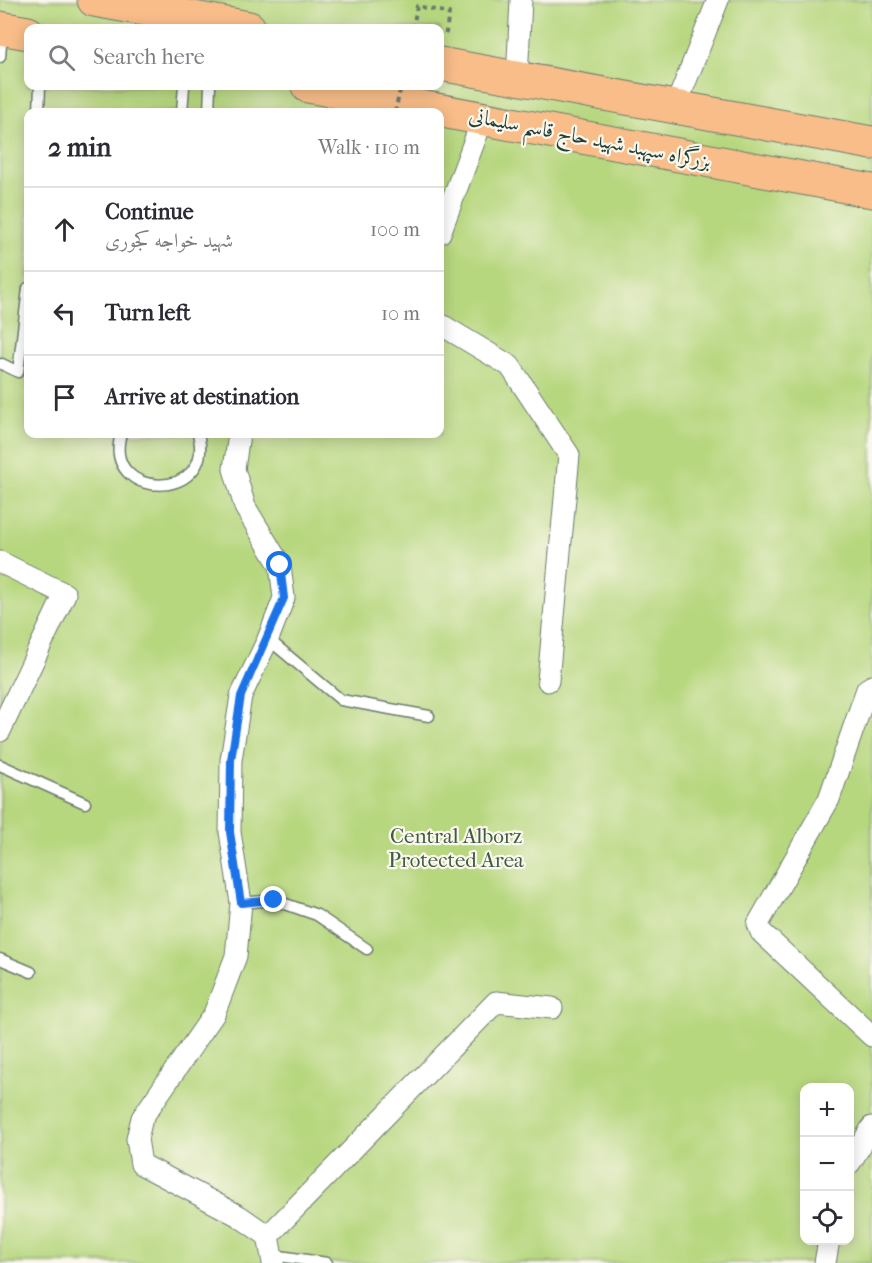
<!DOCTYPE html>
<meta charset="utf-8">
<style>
:root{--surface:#fff;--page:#f2f2f3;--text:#2b2b33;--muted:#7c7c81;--line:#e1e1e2}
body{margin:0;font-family:"IM FELL French Canon",Amiri,serif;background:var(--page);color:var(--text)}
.controls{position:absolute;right:18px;bottom:18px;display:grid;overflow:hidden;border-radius:12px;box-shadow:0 3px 15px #0003}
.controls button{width:54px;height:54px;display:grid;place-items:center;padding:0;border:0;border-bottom:2px solid var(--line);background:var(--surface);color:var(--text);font:30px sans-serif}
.stop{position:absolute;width:18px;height:18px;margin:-14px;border:4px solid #1a73e8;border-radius:50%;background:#fff}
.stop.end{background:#1a73e8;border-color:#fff;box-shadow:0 2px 6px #0008}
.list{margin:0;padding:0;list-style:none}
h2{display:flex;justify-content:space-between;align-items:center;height:78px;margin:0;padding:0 24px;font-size:26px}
h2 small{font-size:20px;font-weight:400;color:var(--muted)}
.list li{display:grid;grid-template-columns:39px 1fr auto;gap:18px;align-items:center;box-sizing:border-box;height:84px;padding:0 24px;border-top:2px solid var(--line)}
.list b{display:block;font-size:22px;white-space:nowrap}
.list p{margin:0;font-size:20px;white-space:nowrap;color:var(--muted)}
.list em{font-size:20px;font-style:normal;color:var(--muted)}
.icon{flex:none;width:33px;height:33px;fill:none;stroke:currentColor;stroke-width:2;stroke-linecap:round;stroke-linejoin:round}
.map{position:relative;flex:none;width:872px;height:1263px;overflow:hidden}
.search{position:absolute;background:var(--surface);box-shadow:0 3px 15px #0003;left:24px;top:24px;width:420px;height:66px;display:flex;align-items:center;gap:15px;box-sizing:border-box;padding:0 21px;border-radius:12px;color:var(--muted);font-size:22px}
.panel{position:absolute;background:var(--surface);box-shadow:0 3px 15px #0003;left:24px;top:108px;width:420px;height:330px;border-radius:12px}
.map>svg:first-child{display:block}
.green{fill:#b7d77f;stroke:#6b8a5a;stroke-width:1.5;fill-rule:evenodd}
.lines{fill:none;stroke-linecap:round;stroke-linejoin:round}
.lane-casing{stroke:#6a7a6c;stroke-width:13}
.street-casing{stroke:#6a7a6c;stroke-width:23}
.highway-casing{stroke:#6a7a6c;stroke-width:35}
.path{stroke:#6a7a6c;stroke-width:4;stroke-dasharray:4.5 4.5;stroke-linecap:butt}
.lane{stroke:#fff;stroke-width:10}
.street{stroke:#fff;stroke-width:21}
.highway{stroke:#f8bd89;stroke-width:33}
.path-bridge{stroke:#6a7a6c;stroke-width:4;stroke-dasharray:4.5 4.5;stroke-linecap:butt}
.route{stroke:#1a73e8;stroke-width:8}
.labels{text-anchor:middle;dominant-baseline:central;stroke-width:4.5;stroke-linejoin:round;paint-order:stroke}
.street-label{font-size:21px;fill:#1f3d34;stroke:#fbf7ec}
.park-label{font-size:21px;fill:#3d5c43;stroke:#fbf7ec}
</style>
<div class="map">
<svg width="872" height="1263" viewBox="0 0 872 1263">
<rect width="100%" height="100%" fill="#fbf7ec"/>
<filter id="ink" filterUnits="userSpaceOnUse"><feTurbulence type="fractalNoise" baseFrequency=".0167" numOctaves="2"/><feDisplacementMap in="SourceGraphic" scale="12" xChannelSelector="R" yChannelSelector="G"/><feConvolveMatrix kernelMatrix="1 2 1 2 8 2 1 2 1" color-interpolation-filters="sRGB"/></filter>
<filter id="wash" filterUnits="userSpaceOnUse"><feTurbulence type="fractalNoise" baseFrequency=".008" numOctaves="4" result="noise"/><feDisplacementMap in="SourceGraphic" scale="24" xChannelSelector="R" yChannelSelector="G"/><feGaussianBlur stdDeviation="1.35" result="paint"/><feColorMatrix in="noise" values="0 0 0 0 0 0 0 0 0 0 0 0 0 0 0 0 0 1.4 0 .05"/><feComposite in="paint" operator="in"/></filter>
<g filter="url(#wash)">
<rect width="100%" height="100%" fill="#f6ead5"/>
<path class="green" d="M0,0H872V1263H0ZM28,28H440V86H28ZM28,112H440V434H28ZM804,1088H850V1240H804Z"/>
</g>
<g filter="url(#ink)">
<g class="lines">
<defs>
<g id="lane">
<polyline points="0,57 2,32"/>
<polyline points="39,112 40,86"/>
<polyline points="182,112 184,86"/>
<polyline points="209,112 210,86"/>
<polyline points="2,364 18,372 28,288"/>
<path d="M121,434C101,501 217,502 198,434"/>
<polyline points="268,639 341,700 429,716"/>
<polyline points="0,765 85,803"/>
<polyline points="241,903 274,900 317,915 367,949"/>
<polyline points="0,959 31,972"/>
<polyline points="273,1255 327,1263"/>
</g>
<g id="street">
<polyline points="517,79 521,0"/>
<polyline points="675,108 718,0"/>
<polyline points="440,233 483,118"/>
<polyline points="440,324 510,366 569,455 548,681"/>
<polyline points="239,434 234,469 245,507 280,565 284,598 268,639 241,696 231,760 230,832 241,903 236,956 214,1014 142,1118 137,1139 141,1164 239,1216 268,1236 273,1263"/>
<polyline points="0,562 65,594 0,731"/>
<polyline points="872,686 867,689 829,799 758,924 761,932 872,1036"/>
<polyline points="850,1163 872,1127"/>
<polyline points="268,1236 496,1002 552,1008"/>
<polyline points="825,1263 829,1240"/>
</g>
<g id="highway">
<polyline points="94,0 249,28"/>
<polyline points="0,28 28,33"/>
<polyline points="440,64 872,143"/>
<polyline points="308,86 872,191"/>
</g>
</defs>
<use href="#lane" class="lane-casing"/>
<use href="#street" class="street-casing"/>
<use href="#highway" class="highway-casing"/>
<polyline class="path" points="413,28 417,6 449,13 445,38"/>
<use href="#lane" class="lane"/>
<use href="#street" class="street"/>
<use href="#highway" class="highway"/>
<polyline class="path-bridge" points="395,112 401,86"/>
</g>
</g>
<g class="lines" filter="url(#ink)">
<polyline class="route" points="274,900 241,903 230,832 231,760 241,696 284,598 280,565"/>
</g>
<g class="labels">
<g class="street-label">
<text transform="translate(590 138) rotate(11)">بزرگراه سپهبد شهید حاج قاسم سلیمانی</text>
</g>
<g class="park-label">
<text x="456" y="836">Central Alborz<tspan x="456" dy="24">Protected Area</tspan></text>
</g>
</g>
</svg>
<div class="controls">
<button>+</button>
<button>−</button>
<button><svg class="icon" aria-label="locate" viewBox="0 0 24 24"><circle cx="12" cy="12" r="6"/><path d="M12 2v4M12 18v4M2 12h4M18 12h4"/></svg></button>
</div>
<div class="stop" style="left:280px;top:565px"></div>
<div class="stop end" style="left:274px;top:900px"></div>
<div class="search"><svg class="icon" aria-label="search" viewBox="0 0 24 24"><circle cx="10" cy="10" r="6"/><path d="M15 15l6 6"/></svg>Search here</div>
<section class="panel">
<h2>2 min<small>Walk · 110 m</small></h2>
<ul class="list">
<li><svg class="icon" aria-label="ahead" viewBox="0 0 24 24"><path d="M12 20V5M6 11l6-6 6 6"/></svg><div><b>Continue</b><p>شهید خواجه کجوری</p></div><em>100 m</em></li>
<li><svg class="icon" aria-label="left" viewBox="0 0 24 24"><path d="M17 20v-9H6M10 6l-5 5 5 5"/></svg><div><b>Turn left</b></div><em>10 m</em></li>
<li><svg class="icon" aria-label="arrive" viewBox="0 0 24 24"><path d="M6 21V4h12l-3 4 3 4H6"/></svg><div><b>Arrive at destination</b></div></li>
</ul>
</section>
</div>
